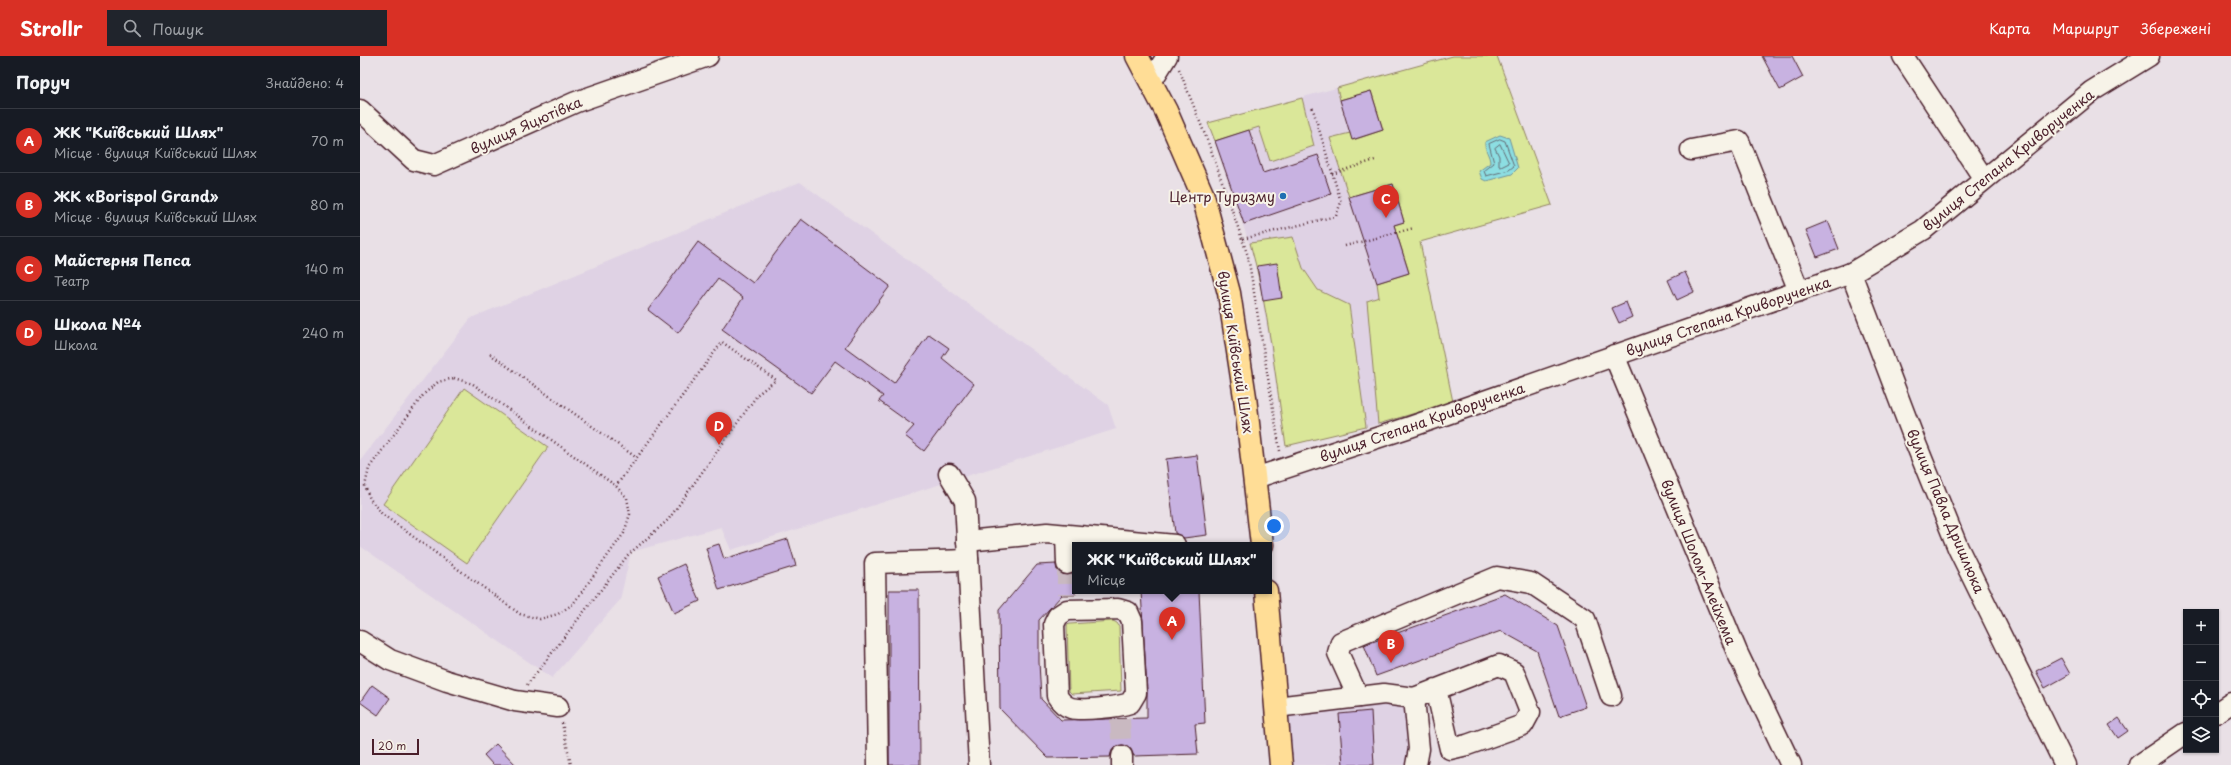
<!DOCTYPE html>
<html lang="uk">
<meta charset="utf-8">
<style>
:root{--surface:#171b24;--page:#20242c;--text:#f1f3f6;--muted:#9ea1a6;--line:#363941;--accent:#d93025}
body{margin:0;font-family:"Playpen Sans",sans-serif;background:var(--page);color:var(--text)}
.controls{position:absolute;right:12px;bottom:12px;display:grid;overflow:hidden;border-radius:0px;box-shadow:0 1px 3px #0004}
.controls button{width:36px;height:36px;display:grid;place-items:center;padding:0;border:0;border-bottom:1px solid var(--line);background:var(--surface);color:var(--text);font:20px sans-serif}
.scale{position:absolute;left:12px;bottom:10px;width:47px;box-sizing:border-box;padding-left:4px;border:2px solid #4a1f2b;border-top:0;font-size:11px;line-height:14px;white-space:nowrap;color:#4a1f2b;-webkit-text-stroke:3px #f7f3e8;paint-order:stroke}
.you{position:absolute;left:914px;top:470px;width:14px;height:14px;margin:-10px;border:3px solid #fff;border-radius:50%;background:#1a73e8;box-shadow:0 0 0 6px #1a73e833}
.badge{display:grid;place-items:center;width:26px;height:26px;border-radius:50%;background:var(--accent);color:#fff;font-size:13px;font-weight:700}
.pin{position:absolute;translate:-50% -33px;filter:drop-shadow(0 1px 2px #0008)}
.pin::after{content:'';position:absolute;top:21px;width:14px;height:12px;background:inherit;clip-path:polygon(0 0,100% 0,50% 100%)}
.popup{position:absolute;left:712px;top:486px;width:200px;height:52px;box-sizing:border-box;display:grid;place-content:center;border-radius:0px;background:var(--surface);filter:drop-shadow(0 1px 3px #0005);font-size:13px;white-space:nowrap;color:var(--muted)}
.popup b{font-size:15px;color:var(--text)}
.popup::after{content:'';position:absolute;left:50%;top:100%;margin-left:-8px;border:8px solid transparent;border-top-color:var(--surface)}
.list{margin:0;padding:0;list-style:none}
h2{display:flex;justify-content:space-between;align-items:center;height:52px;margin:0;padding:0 16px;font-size:17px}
h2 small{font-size:13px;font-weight:400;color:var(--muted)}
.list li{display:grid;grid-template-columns:26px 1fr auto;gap:12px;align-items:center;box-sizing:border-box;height:64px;padding:0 16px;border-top:1px solid var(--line)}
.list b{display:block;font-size:15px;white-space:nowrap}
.list p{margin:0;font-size:13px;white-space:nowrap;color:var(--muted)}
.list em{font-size:13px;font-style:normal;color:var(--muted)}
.icon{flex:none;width:22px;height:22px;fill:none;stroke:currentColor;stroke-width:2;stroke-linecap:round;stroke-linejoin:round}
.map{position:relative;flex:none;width:1871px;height:709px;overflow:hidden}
header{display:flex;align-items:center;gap:24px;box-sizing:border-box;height:56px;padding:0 20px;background:var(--accent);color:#fff}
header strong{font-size:19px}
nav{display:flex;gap:22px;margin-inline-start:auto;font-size:14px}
.search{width:280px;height:36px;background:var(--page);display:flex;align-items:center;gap:10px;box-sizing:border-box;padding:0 14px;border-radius:0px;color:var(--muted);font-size:15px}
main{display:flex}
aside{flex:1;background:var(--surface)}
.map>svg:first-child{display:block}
.built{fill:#dfd2e4}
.green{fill:#dae799;stroke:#928362}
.water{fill:#8cdee2;stroke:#729299}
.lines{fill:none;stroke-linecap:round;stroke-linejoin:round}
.shore{stroke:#646b74;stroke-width:1}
.building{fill:#c8b2e1;stroke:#4a1f2b}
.minor-tunnel{stroke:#c9b9c1;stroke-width:20;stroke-dasharray:20 10;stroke-linecap:butt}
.minor-casing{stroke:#4a1f2b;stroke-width:23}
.highway-casing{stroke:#4a1f2b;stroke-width:25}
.path{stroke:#4a1f2b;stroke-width:2.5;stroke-dasharray:1 3;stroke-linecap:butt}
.minor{stroke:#f7f3e8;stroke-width:20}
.highway{stroke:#ffdd96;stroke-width:22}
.poi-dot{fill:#1f6fb2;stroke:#f7f3e8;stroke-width:1.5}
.labels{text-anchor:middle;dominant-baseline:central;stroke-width:4;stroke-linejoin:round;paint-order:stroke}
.street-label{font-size:14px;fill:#4a1f2b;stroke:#f7f3e8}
.poi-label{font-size:14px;fill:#4a1f2b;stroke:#f7f3e8;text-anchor:end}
</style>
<header>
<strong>Strollr</strong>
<div class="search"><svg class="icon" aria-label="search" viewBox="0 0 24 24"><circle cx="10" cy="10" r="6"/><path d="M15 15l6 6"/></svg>Пошук</div>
<nav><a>Карта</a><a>Маршрут</a><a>Збережені</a></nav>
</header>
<main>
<aside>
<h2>Поруч<small>Знайдено: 4</small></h2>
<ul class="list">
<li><span class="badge">A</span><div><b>ЖК &quot;Київський Шлях&quot;</b><p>Місце · вулиця Київський Шлях</p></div><em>70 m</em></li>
<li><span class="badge">B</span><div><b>ЖК «Borispol Grand»</b><p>Місце · вулиця Київський Шлях</p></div><em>80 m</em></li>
<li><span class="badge">C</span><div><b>Майстерня Пепса</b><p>Театр</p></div><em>140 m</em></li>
<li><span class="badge">D</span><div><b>Школа №4</b><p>Школа</p></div><em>240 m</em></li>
</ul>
</aside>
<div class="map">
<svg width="1871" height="709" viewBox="0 0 1871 709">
<rect width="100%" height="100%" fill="#e9e0e6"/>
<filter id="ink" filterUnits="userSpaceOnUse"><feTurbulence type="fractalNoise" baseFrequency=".025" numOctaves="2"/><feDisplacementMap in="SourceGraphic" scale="8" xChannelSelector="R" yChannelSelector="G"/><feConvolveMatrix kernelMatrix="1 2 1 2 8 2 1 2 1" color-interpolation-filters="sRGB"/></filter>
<g filter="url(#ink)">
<g class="built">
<polygon points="1093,0 1137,0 1192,149 1060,186 1093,346 1015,369 926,390 897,210 848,67"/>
<polygon points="440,126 748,349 756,373 371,494 361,471 271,496 260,544 192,622 0,490 0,405 111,262"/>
<polygon points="1067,630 1064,709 926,709 923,642"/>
</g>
<g class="green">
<polygon points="1093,0 1137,0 1192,149 1060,186 1093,346 1018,368 1007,245 1019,241 1017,227 1049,217 1034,169 1044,166 1033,128 989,141 970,82 990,77 993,84 1023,74 1011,35 980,44 977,32"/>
<polygon points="942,42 954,90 910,105 899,71 855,85 848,67"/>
<path d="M933,181L943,212L958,234L989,249L1006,371L926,390C915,323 909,253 890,187Z"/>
<polygon points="104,332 188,391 107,507 23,448"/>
<polygon points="753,565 757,567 759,570 761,635 712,638 709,635 707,569 710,568"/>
</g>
<path class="water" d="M1140,79L1149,82L1158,112L1152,118L1126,125L1122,123L1119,115L1130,107C1130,99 1124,94 1125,86Z"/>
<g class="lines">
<g class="shore">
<polygon points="1140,83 1145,85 1154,110 1149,114 1126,120 1124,115 1134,107 1129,88"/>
<polygon points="1140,88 1149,107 1141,111 1139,110 1139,100 1135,92"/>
</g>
</g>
<g class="building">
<polygon points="1402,0 1432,0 1443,21 1420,34"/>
<polygon points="1011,35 1023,74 992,84 980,44"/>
<polygon points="889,74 903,117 958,99 971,138 884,168 855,85"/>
<polygon points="1033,128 1044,166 1034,169 1049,217 1017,227 989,141"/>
<polygon points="441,163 530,230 485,291 534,327 569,278 589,292 582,302 614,328 564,395 545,380 554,370 519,345 523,340 475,305 451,337 362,273 383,242 358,223 318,277 288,254 338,186 393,227"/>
<polygon points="1468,165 1479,193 1457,201 1446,174"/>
<polygon points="917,207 922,242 903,245 897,210"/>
<polygon points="1325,216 1334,236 1317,244 1308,224"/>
<polygon points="1266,246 1272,261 1259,267 1252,252"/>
<polygon points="837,399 847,479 824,482 815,477 806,403"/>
<polygon points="428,483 436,510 359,534 346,492 359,488 364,503"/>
<polygon points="324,508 340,545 314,557 298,520"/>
<polygon points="696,508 697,514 702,518 708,519 715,516 715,539 702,539 679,564 679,606 681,643 701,664 787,662 787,636 781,535 839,535 845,667 835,668 838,698 774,700 768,690 762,689 752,694 750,701 688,702 640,653 639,554 677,509"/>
<polygon points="529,534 559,534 560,709 529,709"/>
<polygon points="1145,538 1198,570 1226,651 1199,660 1177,595 1141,575 1016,620 1004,589"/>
<polygon points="1701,602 1710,618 1685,632 1676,615"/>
<polygon points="12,629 30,642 18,659 0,646"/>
<polygon points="1011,655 1014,709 983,709 979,658"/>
<polygon points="1759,662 1768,675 1758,682 1749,669"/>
<polygon points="136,688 156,709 133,709 124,699"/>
</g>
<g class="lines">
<g class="minor-tunnel">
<polyline points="707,508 707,539"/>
<polyline points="760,663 762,700"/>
</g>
<defs>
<g id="minor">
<polyline points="1543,0 1624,123"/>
<polyline points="791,26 807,0"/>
<polyline points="0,54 54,104 74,109 216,46 348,0"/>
<polyline points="1331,94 1379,85 1439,235"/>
<polyline points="1491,217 1556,388 1598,492 1705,709"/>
<polyline points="1254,299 1377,596 1431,709"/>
<polyline points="589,418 605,445 619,709"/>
<polyline points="895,422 1050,371 1491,217 1563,174 1732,35 1789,0"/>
<polyline points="706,479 707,508"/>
<polyline points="607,485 687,477 815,489"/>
<path d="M758,553L768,556L772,565L776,637L770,647C759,651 722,655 711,652C704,650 700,645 697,640L694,568L698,560L707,554Z"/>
<polyline points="0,585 30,604 87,625 155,645 198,651"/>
<polyline points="998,641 978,597 981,586 1137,521 1171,527 1225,563 1251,640"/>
<polyline points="1054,642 1139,609 1154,616 1170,656 1163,669 1107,689 1090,693 1076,633"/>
<polyline points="916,651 1024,638 1054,642 1059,693 1056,709"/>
<polyline points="1856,657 1871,647"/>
<polyline points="762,700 762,709"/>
<polyline points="518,709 515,507 608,504"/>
<polyline points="1779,709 1826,677"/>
</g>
<g id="highway">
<polyline points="777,0 806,55 843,140 869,237 885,341 902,489"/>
<polyline points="906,535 921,709"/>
</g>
</defs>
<use href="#minor" class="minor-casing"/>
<use href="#highway" class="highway-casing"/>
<g class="path">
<polyline points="819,13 851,94 888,200 920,395"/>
<polyline points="972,118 1015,104"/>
<polyline points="883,183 976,160 981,146 952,50"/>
<polyline points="985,190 1054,172"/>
<polyline points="130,298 277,402"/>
<polygon points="94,322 113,328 256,430 267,442 270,458 264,477 213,548 198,558 180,563 160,558 22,458 10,443 5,430 9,412 64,338 78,326"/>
<polyline points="167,629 268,499 308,464 398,338 416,324 362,286 256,430"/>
<polyline points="202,667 211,709"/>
</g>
<use href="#minor" class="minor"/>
<use href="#highway" class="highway"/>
</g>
</g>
<circle class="poi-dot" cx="923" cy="140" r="4"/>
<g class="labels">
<g class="street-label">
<text transform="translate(166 69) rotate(-24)">вулиця Яцютівка</text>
<text transform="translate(1648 104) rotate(-39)">вулиця Степана Криворученка</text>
<text transform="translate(1368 260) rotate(-19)">вулиця Степана Криворученка</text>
<text transform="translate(876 296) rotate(81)">вулиця Київський Шлях</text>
<text transform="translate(1062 366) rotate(-19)">вулиця Степана Криворученка</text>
<text transform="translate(1586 455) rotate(67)">вулиця Павла Дришлюка</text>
<text transform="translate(1339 506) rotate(68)">вулиця Шолом-Алейхема</text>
</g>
<g class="poi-label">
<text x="915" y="140">Центр Туризму</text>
</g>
</g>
</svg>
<div class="controls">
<button>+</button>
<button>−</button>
<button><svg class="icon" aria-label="locate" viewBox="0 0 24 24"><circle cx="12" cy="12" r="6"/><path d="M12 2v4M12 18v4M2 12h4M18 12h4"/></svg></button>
<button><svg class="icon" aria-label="layers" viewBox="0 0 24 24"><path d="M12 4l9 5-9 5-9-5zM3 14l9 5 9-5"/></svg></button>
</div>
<div class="scale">20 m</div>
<div class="you"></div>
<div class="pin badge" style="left:812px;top:584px">A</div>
<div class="popup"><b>ЖК &quot;Київський Шлях&quot;</b>Місце</div>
<div class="pin badge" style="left:1031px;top:607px">B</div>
<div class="pin badge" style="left:1026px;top:162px">C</div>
<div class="pin badge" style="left:359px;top:389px">D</div>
</div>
</main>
